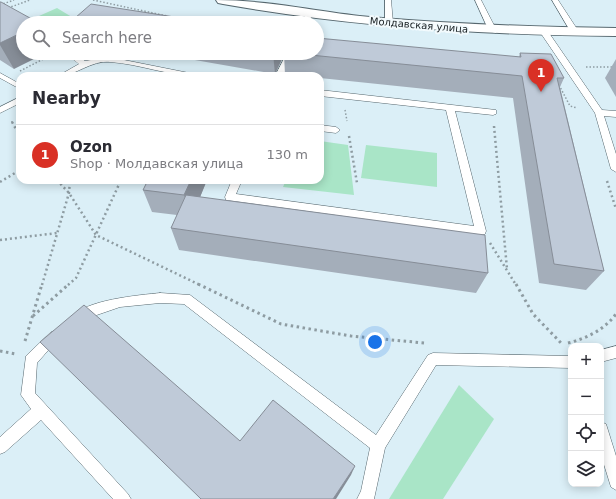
<!DOCTYPE html>
<meta charset="utf-8">
<style>
:root{--surface:#fff;--page:#f2f2f3;--text:#2b2b33;--muted:#7c7c81;--line:#e1e1e2;--accent:#d93025}
body{margin:0;font-family:"DejaVu Sans",sans-serif;background:var(--page);color:var(--text)}
.controls{position:absolute;right:12px;bottom:12px;display:grid;overflow:hidden;border-radius:8px;box-shadow:0 2px 10px #0003}
.controls button{width:36px;height:36px;display:grid;place-items:center;padding:0;border:0;border-bottom:1px solid var(--line);background:var(--surface);color:var(--text);font:20px sans-serif}
.you{position:absolute;left:375px;top:342px;width:14px;height:14px;margin:-10px;border:3px solid #fff;border-radius:50%;background:#1a73e8;box-shadow:0 0 0 6px #1a73e833}
.badge{display:grid;place-items:center;width:26px;height:26px;border-radius:50%;background:var(--accent);color:#fff;font-size:13px;font-weight:700}
.pin{position:absolute;translate:-50% -33px;filter:drop-shadow(0 1px 2px #0008)}
.pin::after{content:'';position:absolute;top:21px;width:14px;height:12px;background:inherit;clip-path:polygon(0 0,100% 0,50% 100%)}
.list{margin:0;padding:0;list-style:none}
h2{display:flex;justify-content:space-between;align-items:center;height:52px;margin:0;padding:0 16px;font-size:17px}
h2 small{font-size:13px;font-weight:400;color:var(--muted)}
.list li{display:grid;grid-template-columns:26px 1fr auto;gap:12px;align-items:center;box-sizing:border-box;height:60px;padding:0 16px;border-top:1px solid var(--line)}
.list b{display:block;font-size:15px;white-space:nowrap}
.list p{margin:0;font-size:13px;white-space:nowrap;color:var(--muted)}
.list em{font-size:13px;font-style:normal;color:var(--muted)}
.icon{flex:none;width:22px;height:22px;fill:none;stroke:currentColor;stroke-width:2;stroke-linecap:round;stroke-linejoin:round}
.map{position:relative;flex:none;width:616px;height:499px;overflow:hidden}
.search{position:absolute;background:var(--surface);box-shadow:0 2px 10px #0003;left:16px;top:16px;width:308px;height:44px;display:flex;align-items:center;gap:10px;box-sizing:border-box;padding:0 14px;border-radius:22px;color:var(--muted);font-size:15px}
.panel{position:absolute;background:var(--surface);box-shadow:0 2px 10px #0003;left:16px;top:72px;width:308px;height:112px;border-radius:12px}
.map>svg:first-child{display:block}
.green{fill:#a9e5c7}
.lines{fill:none;stroke-linecap:round;stroke-linejoin:round}
.service-casing{stroke:#56676e;stroke-width:1}
.tertiary-casing{stroke:#56676e;stroke-width:2}
.path-far2{stroke:#8e9ca2;stroke-width:1.5;stroke-dasharray:1.5 2;stroke-linecap:butt}
.path-far1{stroke:#8e9ca2;stroke-width:2.5;stroke-dasharray:2 3;stroke-linecap:butt}
.path{stroke:#8e9ca2;stroke-width:3;stroke-dasharray:2.5 3.5;stroke-linecap:butt}
.service{fill:#fff;fill-rule:evenodd}
.tertiary{fill:#fff;fill-rule:evenodd}
.wall{fill:#a4aeba}
.shaded-wall{fill:#868d97}
.building{fill:#bfcad8;stroke:#868d97}
.labels{text-anchor:middle;dominant-baseline:central;stroke-width:4;stroke-linejoin:round;paint-order:stroke}
.far-street-label{font-size:10px;fill:#181f22;stroke:#f2fafd}
</style>
<div class="map">
<svg width="616" height="499" viewBox="0 0 616 499">
<rect width="100%" height="100%" fill="#dbeff7"/>
<g class="green">
<polygon points="57,8 80,22 50,23 39,16"/>
<polygon points="320,141 348,145 354,195 283,187 286,180 320,180"/>
<polygon points="366,145 437,153 437,187 361,178"/>
<polygon points="459,385 494,419 443,499 389,499"/>
</g>
<g class="lines">
<defs>
<g id="service">
<polygon points="385,0 391,0 393,23 389,25 385,23"/>
<polygon points="475,0 481,0 497,31 496,33 489,31"/>
<polygon points="552,0 558,0 579,32 578,34 572,34"/>
<polygon points="307,13 312,14 309,23 301,23"/>
<polygon points="541,30 547,30 602,110 616,111 616,117 604,116 616,154 616,172 611,169 595,113 540,32"/>
<path d="M65,53H74L85,61L109,57L194,74L198,76C168,76 140,64 110,62C91,60 76,76 58,76L79,64Z"/>
<polygon points="287,53 295,53 283,76 275,76"/>
<polygon points="0,73 20,84 20,89 0,78"/>
<polygon points="320,90 496,110 496,114 493,115 455,111 486,231 485,234 481,235 226,200 225,197 232,180 242,180 236,194 474,226 446,110 320,96"/>
<polygon points="20,97 20,103 0,113 0,107"/>
<polygon points="320,125 336,127 340,130 336,133 320,131"/>
<path d="M160,293L190,295L376,435L428,355L433,353L571,356V368L436,365L385,448L374,499H357L361,491L370,448L184,304L160,303L120,307L88,318L79,323L75,322L73,318C81,300 141,295 160,293Z"/>
<polygon points="54,331 58,333 60,337 37,363 35,393 128,494 131,499 113,499 41,420 5,452 0,454 0,437 31,409 21,395 26,356 50,333"/>
<polygon points="616,346 616,358 601,362 601,350"/>
<polygon points="601,422 606,424 616,456 616,490 611,487 601,455"/>
</g>
<path id="tertiary" d="M216,0C268,0 319,12 370,17C452,24 534,27 616,28V36C484,35 353,27 223,4L218,3Z"/>
</defs>
<use href="#service" class="service-casing"/>
<use href="#tertiary" class="tertiary-casing"/>
<g class="path-far2">
<polyline points="93,0 167,16"/>
<polyline points="0,5 14,0"/>
<polyline points="8,8 30,0"/>
<polyline points="586,67 616,67"/>
<polyline points="20,71 55,53"/>
<polyline points="559,85 570,106 577,108"/>
<polyline points="345,110 347,121"/>
<polyline points="12,121 12,123"/>
</g>
<g class="path-far1">
<polyline points="12,122 20,136"/>
<polyline points="494,126 507,269"/>
<polyline points="349,136 357,183"/>
<polyline points="57,180 69,193 96,235 200,285"/>
<polyline points="607,181 616,209"/>
<polyline points="0,182 20,170"/>
<polyline points="0,240 57,233"/>
<polyline points="490,243 516,285"/>
<polyline points="42,285 69,193 70,180"/>
<polyline points="68,285 76,278 121,180"/>
</g>
<g class="path">
<polyline points="198,284 281,324 351,336 424,343"/>
<polyline points="516,284 533,314 562,344"/>
<polyline points="33,316 69,284"/>
<polyline points="25,341 42,284"/>
<path d="M568,343C587,338 604,330 616,314"/>
<polyline points="0,351 16,354"/>
</g>
<use href="#service" class="service"/>
<use href="#tertiary" class="tertiary"/>
</g>
<g class="wall">
<polygon points="0,2 14,69 0,60"/>
<polygon points="75,18 213,23 77,23"/>
<polygon points="155,53 283,53 283,57 275,74"/>
<polygon points="284,53 519,57 520,53 564,78 560,87 604,271 586,290 539,283 513,98 320,78 320,76 298,76 285,75"/>
<polygon points="616,59 616,97 605,78"/>
<polygon points="207,180 200,197 488,273 476,293 179,250 171,228 177,215 152,212 143,190"/>
</g>
<g class="shaded-wall">
<polygon points="23,32 23,53 46,53 14,69 0,45 0,43"/>
<polygon points="273,53 283,53 283,57 275,74"/>
<polygon points="191,180 207,180 192,217 184,195"/>
<polygon points="355,466 351,475 336,499 333,499"/>
</g>
<g class="building">
<polygon points="0,2 1,2 39,23 23,23 23,32 0,43"/>
<polygon points="91,4 213,23 104,23 75,18"/>
<polygon points="317,38 521,57 520,53 551,54 564,78 557,78 604,271 554,264 522,76 290,53 317,53"/>
<polygon points="148,180 191,180 184,195 143,190"/>
<polygon points="186,195 485,235 488,273 171,228"/>
<polygon points="84,305 240,441 273,400 355,466 333,499 201,499 40,342"/>
</g>
<g class="labels">
<g class="far-street-label">
<text transform="translate(419 25) rotate(5)">Молдавская улица</text>
</g>
</g>
</svg>
<div class="controls">
<button>+</button>
<button>−</button>
<button><svg class="icon" aria-label="locate" viewBox="0 0 24 24"><circle cx="12" cy="12" r="6"/><path d="M12 2v4M12 18v4M2 12h4M18 12h4"/></svg></button>
<button><svg class="icon" aria-label="layers" viewBox="0 0 24 24"><path d="M12 4l9 5-9 5-9-5zM3 14l9 5 9-5"/></svg></button>
</div>
<div class="you"></div>
<div class="pin badge" style="left:541px;top:92px">1</div>
<div class="search"><svg class="icon" aria-label="search" viewBox="0 0 24 24"><circle cx="10" cy="10" r="6"/><path d="M15 15l6 6"/></svg>Search here</div>
<section class="panel">
<h2>Nearby<small></small></h2>
<ul class="list">
<li><span class="badge">1</span><div><b>Ozon</b><p>Shop · Молдавская улица</p></div><em>130 m</em></li>
</ul>
</section>
</div>
